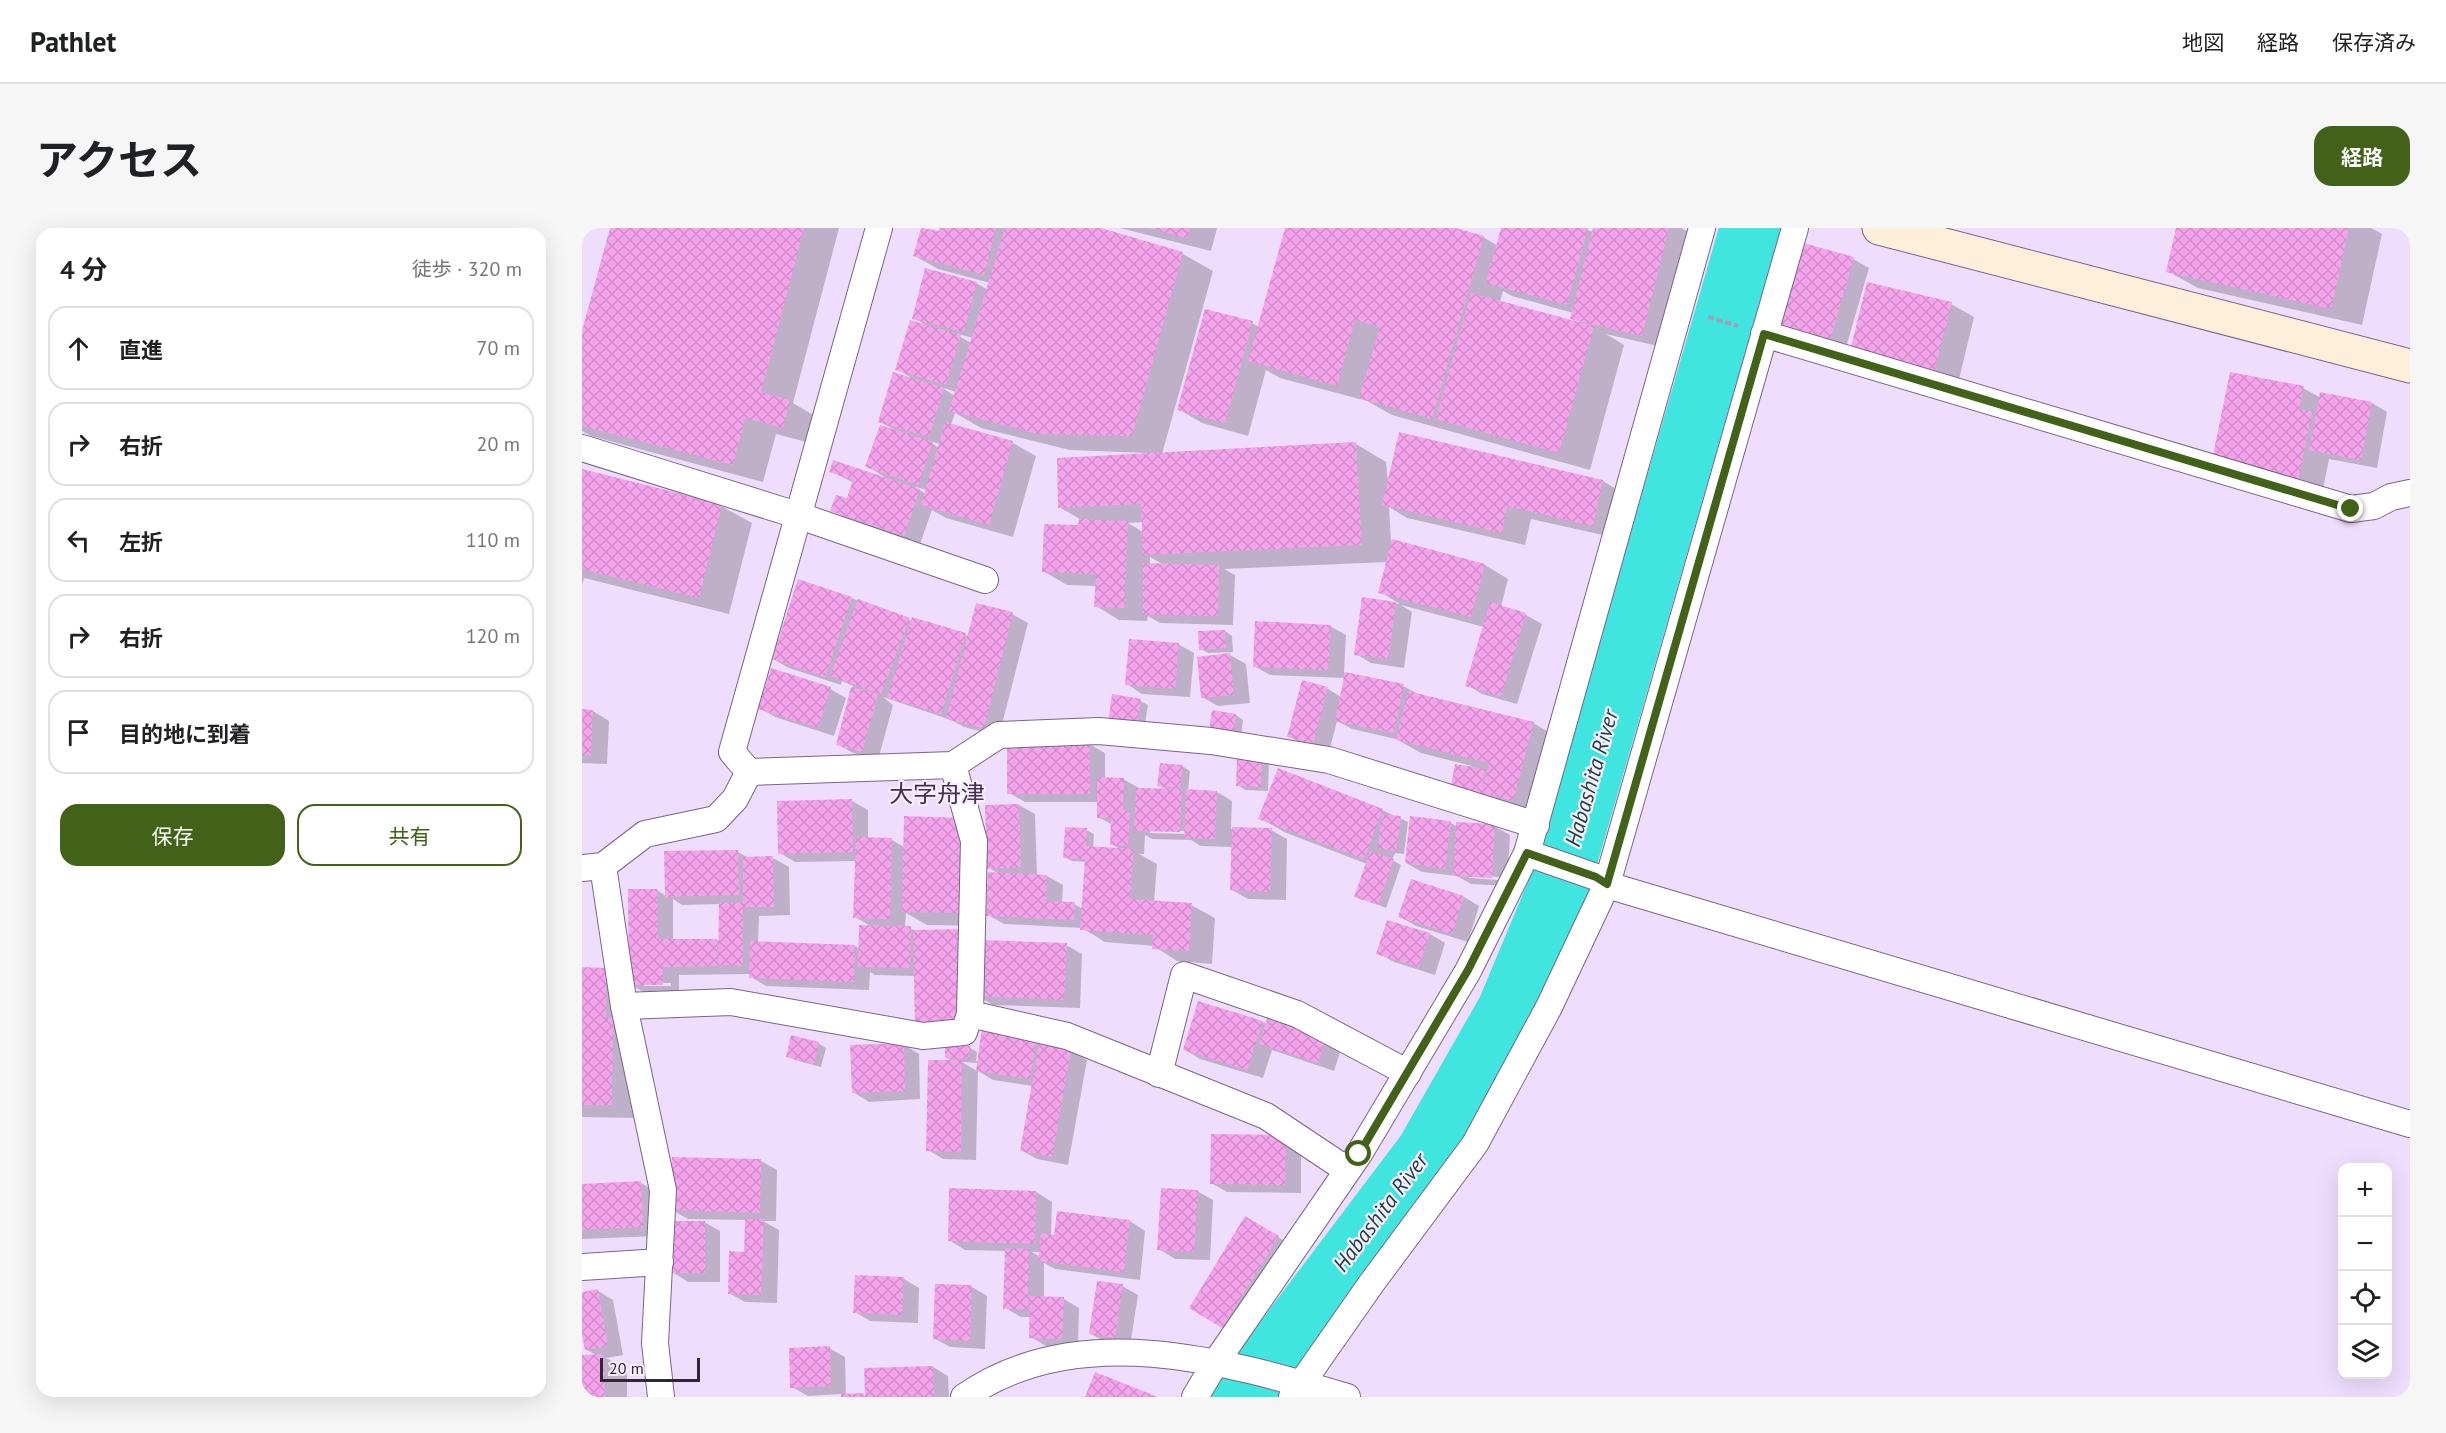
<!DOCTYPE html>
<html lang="ja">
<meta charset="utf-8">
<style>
:root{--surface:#fff;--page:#f6f6f6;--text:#202124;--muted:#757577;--line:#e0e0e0;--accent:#416218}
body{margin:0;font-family:"PT Sans","Noto Sans JP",sans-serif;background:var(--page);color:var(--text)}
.controls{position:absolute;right:18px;bottom:18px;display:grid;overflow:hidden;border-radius:12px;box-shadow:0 6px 24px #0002}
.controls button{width:54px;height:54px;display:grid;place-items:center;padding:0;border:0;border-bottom:2px solid var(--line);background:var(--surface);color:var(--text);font:30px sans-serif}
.scale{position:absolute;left:18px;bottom:15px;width:100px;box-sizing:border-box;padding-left:6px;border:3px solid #302736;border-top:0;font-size:16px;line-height:21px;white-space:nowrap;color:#302736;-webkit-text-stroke:4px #f7eefe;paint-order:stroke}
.stop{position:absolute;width:18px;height:18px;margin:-14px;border:4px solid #416218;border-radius:50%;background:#fff}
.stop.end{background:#416218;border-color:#fff;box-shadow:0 2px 6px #0008}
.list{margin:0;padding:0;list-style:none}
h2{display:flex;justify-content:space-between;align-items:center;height:78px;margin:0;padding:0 24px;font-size:26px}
h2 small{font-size:20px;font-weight:400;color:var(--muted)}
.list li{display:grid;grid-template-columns:39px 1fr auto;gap:18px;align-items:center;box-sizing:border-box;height:84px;margin:0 12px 12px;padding:0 12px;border:2px solid var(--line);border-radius:18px}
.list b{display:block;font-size:22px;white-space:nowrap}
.list em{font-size:20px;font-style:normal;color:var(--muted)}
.actions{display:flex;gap:12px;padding:18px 24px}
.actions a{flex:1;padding:14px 0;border:2px solid var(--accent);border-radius:18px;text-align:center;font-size:21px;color:var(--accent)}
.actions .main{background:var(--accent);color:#fff}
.icon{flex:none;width:33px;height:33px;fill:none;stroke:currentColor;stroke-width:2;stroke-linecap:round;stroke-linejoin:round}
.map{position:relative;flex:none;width:1828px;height:1169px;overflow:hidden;border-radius:18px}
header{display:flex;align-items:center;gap:36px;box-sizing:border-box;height:84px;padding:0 30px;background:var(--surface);border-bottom:2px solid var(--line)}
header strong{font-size:28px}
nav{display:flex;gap:33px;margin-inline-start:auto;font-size:21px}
.intro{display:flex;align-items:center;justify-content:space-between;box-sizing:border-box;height:144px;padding:0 36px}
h1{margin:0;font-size:42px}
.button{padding:15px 27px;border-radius:18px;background:var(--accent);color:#fff;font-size:21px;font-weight:700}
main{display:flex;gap:36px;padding:0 36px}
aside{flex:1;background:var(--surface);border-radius:18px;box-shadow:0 6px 24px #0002}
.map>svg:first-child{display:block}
.shadow{fill:#0003;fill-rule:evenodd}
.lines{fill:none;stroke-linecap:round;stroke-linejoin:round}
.river{stroke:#3fe5de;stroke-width:60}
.building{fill:url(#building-cross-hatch)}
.street-casing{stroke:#796588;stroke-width:28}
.secondary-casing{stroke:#796588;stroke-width:35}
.path{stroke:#aa9cb6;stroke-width:4;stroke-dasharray:6 3;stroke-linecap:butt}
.street{stroke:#fff;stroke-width:26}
.secondary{stroke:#feeeda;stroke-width:33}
.route{stroke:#416218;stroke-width:8}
.labels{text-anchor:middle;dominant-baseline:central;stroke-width:4.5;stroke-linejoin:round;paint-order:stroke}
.water-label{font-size:22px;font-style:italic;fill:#1d3e3c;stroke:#f7eefe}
.quarter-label{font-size:24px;fill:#433050;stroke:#f7eefe}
</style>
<header>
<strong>Pathlet</strong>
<nav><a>地図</a><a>経路</a><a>保存済み</a></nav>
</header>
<div class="intro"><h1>アクセス</h1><a class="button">経路</a></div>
<main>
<aside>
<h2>4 分<small>徒歩 · 320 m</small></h2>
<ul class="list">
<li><svg class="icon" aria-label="ahead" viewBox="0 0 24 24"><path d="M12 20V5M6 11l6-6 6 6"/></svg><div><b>直進</b></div><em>70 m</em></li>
<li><svg class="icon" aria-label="right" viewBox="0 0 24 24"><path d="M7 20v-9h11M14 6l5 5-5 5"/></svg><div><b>右折</b></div><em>20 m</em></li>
<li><svg class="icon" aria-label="left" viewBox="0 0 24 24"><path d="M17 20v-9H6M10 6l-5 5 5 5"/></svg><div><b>左折</b></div><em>110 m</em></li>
<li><svg class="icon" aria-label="right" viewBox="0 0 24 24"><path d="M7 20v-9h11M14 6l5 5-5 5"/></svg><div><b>右折</b></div><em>120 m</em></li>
<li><svg class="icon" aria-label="arrive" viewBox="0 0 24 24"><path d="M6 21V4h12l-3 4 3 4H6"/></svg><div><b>目的地に到着</b></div></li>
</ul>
<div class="actions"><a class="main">保存</a><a>共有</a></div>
</aside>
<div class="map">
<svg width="1828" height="1169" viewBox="0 0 1828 1169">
<defs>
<pattern id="building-cross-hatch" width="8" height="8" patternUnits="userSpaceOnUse" patternTransform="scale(1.5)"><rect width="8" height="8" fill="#f5a4ec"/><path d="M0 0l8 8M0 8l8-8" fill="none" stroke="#d28dcb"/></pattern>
</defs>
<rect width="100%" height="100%" fill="#efddfd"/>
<g class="shadow">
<polygon points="29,0 257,0 211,175 238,191 232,216 194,206 181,254 9,208 0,203 0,109"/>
<path d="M340,0L358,4L360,0H514L601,26L631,43L580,226L774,216L804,234L806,254L1021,253L1044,267L1034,310L949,291L943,317L825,290L807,279L809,313L903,337L926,351L919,379L944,387L960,396L935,476L900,466L885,457L902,399L819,377L830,384L822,440L789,435L774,426L782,370L818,376L798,364L806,334L642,341L653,347L651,397L578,395L566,388L565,393L537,392L514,378L515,358L485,357L461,343L498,299V291L477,279L565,227V225L488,222L399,200L373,185L369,197L431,215L454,228L431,309L364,290L350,282L338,316L266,291L250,282L266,272L272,255L248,243L304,250L285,238L311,201L298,194L331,151L315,141L345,98L332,90L394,55L406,62L408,55L356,41L333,28ZM376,106L391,110L389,115L375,107ZM362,160L374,164L373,168L362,161ZM348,213L358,216L357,220L348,214ZM334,259L345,262L344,266L334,260ZM561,294V304L546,295ZM568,329L582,337H568Z"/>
<polygon points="538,0 635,0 629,23"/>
<path d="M705,0H869L901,9L916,18L921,0H1001L1011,4L1012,0H1099L1112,7L1084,120L1024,106L1042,117L1008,242L810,187L785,173L698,150L684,142L666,208L620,195L596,181L670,95L677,99ZM921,63L930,68L991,85L990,90L999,95L918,74Z"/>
<polygon points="1595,0 1789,0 1800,6 1780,97 1616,60 1585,43"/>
<polygon points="1219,16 1271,31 1287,40 1263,123 1211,108"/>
<polygon points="1369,76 1392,89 1375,160 1292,140"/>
<polygon points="1721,160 1739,170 1790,175 1805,184 1795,240 1747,231 1740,267 1654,250"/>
<polygon points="0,243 139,278 170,295 147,386 2,350 0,357"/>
<polygon points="269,370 330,393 387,408 430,386 446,395 417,508 382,499 369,492 301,469 311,477 296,532 271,525 255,516 271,458 260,453 259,457 207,440 191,431"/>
<polygon points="748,398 764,407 762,445 821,458 838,467 951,495 975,509 955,586 925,578 906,568 906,571 877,566 890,538 839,525 814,511 770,501 755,493 747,524 722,517 707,508 721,454 746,461 759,469 763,450 688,447 672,438"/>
<polygon points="643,403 650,408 651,424 626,425 619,421"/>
<polygon points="596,416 612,425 608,469 560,466 545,456"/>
<polygon points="648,427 664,436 668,475 636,478 620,469"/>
<polygon points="248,461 264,470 252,508 193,489 178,480"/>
<polygon points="531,468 558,473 566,477 562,502"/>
<polygon points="0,483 11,483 27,493 25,536 0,535"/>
<polygon points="631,484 654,487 661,492 659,510"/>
<path d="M507,516L523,525V551H541L557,560L585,562L576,557L600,538L608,543L606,563L635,564L650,573L649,601L689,602L705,611L704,672L666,671L650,662L651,619L619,618L609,612L570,611L563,607L562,626H557L575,636L572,674L609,677L633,690L630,736L595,733L572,718L523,714L500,700L422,696L406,687L417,646L404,638L403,698L345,697L324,685L323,700L395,714L484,717L500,726L498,780L411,777L396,768L397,805L350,806L333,748L293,747L288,744L287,762L184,758L169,749V746L97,747V765H64L47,756L53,890L0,889V741H24L48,755L75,662L84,668L156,624L167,630H191L207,639L208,687L177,688L176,715L273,718L278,721L290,699L273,689L275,633L213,634L198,625L270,573L286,582V611L310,612L322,619L381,591L405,605L437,577L453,586L455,648H465L481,657L480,675L492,676L501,681L505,634L490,633L483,629L504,602L512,606L511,620L539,622L530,616L531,597L516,589V574H443L427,565ZM568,602L606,603V606L568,605ZM91,671L100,677L138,676V714L135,712L91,713ZM62,755H89V758H62Z"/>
<polygon points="657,529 687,534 686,563 663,562 656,557"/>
<polygon points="800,582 826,594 822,626 813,625 810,632 819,637 804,680 774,668 785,636 702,604 678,590"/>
<path d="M829,590L869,595L875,599L912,598L928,607L925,658L889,656L875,648L840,644L824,635ZM887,647L917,649V652L887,650Z"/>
<polygon points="829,653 882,669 897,678 886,714 834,698 818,689"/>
<polygon points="806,693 848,706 863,715 853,747 812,734 796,725"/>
<polygon points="680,794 760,818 752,843 690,822 681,850 618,831 602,821"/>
<path d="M401,800L489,823L505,832L486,937L455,931L439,922L451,858L411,852L396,843L394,932L361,931L346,922L372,834L364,829L387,819L395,824L394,833H397ZM380,834L396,835L395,843Z"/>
<polygon points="236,815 244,820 239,839 213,832 206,828"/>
<polygon points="321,816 337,826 338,871 287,874 271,864"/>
<polygon points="630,907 719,918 719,965 645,964 629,955"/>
<polygon points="92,930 179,933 195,942 194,993 181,993 197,1002 195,1075 163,1074 147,1065 163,1026 165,992 106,991 90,982"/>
<polygon points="59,955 75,964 76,1008 0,1011 0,957"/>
<polygon points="615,963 631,972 628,1032 593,1031 577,1021"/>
<path d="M454,964L470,974L469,1008L548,993L563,1003L558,1052L473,1041L462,1035V1070L482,1071L497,1080L496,1119L464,1118L449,1109V1089H439L423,1080L425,1023L383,1022L367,1012ZM450,1024H458V1029Z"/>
<polygon points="664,990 711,1018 656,1108 609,1080"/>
<polygon points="122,994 138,1003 138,1054 106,1054 90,1044"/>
<polygon points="322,1051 337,1060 336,1095 288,1093 273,1084"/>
<polygon points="540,1058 556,1067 548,1118 525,1115 509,1106"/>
<polygon points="390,1059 405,1068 403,1121 368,1119 352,1110"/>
<polygon points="16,1063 31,1072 41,1127 24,1130 45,1141 45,1169 0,1169 0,1128 15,1128 4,1121 0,1098 0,1065"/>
<polygon points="247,1120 263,1129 264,1168 285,1168 351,1139 366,1148 367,1169 260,1169 260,1166 226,1168 210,1159"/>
</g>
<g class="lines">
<polyline class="river" points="659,1169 844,924 925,782 980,650 1168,0"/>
</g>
<g class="building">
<polygon points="28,0 222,0 179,164 208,172 201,200 163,190 151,237 0,198 0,103"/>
<polygon points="339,0 357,3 358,0 414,0 402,47 331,28"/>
<polygon points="423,0 519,0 601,24 550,208 456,206 367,183"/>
<polygon points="567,0 608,0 605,10"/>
<polygon points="703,0 874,0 902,8 850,191 777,170 798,99 773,92 755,158 666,133"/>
<polygon points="919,0 1006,0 985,77 904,55"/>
<polygon points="1011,0 1087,0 1060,108 988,91"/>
<polygon points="1594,0 1767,0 1749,81 1584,44"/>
<polygon points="1218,14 1272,29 1247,115 1193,100"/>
<polygon points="343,40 395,54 382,104 330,91"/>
<polygon points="1285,54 1370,74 1351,148 1267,127"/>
<polygon points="889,65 1012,98 977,225 854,191"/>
<polygon points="623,81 671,93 643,195 595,182"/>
<polygon points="328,92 379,107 364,157 313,142"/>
<polygon points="311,144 362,160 347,209 296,194"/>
<polygon points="1648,144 1722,158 1717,181 1730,184 1716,255 1629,237"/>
<polygon points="1738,164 1790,174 1779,232 1727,222"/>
<polygon points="363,194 431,213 407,297 339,277"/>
<polygon points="298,197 351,214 337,257 283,239"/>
<polygon points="817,204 1021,252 1011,298 925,278 920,305 800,277"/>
<polygon points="774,214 780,317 561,327 559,276 476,280 475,230"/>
<polygon points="251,232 338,261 322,308 248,283 254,267 265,270 271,252 247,244"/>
<polygon points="0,241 140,276 117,370 0,341"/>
<polygon points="497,291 546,293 542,380 512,379 514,346 460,344 462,296 496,297"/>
<polygon points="810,311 903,336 889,389 796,365"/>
<polygon points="561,335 637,337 636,388 561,387"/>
<polygon points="216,351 270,369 243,449 190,431"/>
<polygon points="780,369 814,374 806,431 772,427"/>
<polygon points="276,371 328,390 299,466 248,448"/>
<polygon points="908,374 944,385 919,468 883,458"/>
<polygon points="394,375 431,384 402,500 364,491"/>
<polygon points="330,389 384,405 359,486 305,470"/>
<polygon points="673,393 749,397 746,442 671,439"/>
<polygon points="643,402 644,420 617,422 616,403"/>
<polygon points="547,411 597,415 593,461 543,457"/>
<polygon points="648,425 652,467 619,470 615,429"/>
<polygon points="189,440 249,459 236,500 176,481"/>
<polygon points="763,444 822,456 812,505 753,493"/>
<polygon points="720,452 746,459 731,516 705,509"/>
<polygon points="269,459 296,466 280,524 254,517"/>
<polygon points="826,463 952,494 931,573 899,565 898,568 868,563 873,536 903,541 900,563 907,535 814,512"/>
<polygon points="530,466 559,471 555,499 526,494"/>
<polygon points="0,481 11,482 9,527 0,527"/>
<polygon points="630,482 654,486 652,507 627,504"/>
<rect x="425" y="514" width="83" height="52"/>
<polygon points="655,528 680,528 679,559 654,558"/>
<polygon points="578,535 601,537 598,560 575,558"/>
<polygon points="696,540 801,581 782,631 676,591"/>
<polygon points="515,549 542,550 541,582 548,583 546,618 528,617 529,590 515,590"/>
<polygon points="554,560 600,561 598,604 552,603"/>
<polygon points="604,561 635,563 633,611 602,610"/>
<polygon points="270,571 271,624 196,626 195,573"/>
<polygon points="437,576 439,639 405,641 403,577"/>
<polygon points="800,586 819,588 814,623 796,620"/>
<polygon points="322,588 381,590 379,685 320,684"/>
<polygon points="828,588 869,593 863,641 823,635"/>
<polygon points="874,594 913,596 910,650 871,648"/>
<polygon points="483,599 505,600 504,618 552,621 548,671 610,675 607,723 570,721 571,707 498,702 503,631 481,630"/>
<polygon points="650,599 690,600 688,664 648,662"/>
<polygon points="274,609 310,610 308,691 271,690"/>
<polygon points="156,622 157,667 83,669 82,623"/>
<polygon points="788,623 812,631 796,677 772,669"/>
<polygon points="191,628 192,679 161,679 161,738 136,737 137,675 161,675 161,629"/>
<polygon points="406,644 465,647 464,673 493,674 492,692 404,688"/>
<polygon points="829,651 882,668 870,706 816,689"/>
<polygon points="46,661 75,661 76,711 135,711 135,738 81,739 81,757 47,757"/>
<polygon points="805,692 848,705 837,739 794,726"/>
<polygon points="277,697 329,698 328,740 276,739"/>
<polygon points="379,701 381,796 333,797 331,702"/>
<polygon points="396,712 485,715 482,772 394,768"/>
<polygon points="168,713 273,717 272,754 167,750"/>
<polygon points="0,739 24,740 24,790 31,790 30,877 0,877"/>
<polygon points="616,773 681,793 665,842 601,822"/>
<polygon points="686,788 745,807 736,835 677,816"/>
<polygon points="400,799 455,807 448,851 394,843"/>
<polygon points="209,807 237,814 232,836 204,829"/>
<polygon points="322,815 323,863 270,865 268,817"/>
<polygon points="457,815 489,822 470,929 438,923"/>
<polygon points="363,817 388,818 387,831 363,830"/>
<polygon points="346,832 380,832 379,924 344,923"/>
<polygon points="629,906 704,907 703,957 628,956"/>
<polygon points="90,929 179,931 178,985 89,982"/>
<polygon points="59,953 61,999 0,1002 0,956"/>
<polygon points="367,960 454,963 453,1016 366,1013"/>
<polygon points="579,960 616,962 612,1024 575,1022"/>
<polygon points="475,983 548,992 542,1044 456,1033 459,1005 472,1007"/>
<polygon points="663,988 697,1008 640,1100 607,1080"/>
<polygon points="163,991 182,991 179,1067 146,1066 147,1023 162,1024"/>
<rect x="89" y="993" width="34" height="52"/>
<polygon points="423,1020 447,1021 446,1082 421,1081"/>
<polygon points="273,1047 322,1049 320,1087 271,1085"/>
<polygon points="515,1053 541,1056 533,1110 507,1106"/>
<polygon points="353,1056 390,1057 388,1113 351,1111"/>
<polygon points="16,1061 26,1118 3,1122 0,1107 0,1064"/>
<polygon points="448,1068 482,1069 480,1111 447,1110"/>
<polygon points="248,1118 249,1158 208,1160 207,1120"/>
<polygon points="21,1126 23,1169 0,1169 0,1127"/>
<polygon points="351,1138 352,1169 283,1169 282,1140"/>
<polygon points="513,1144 576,1169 503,1169"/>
<polygon points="282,1165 282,1169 259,1169 259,1166"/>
</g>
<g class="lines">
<defs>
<g id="street">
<polyline points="1182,106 1769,281 1792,278 1809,269 1828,265"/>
<polyline points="0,220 215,287 403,352"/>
<polyline points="167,544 371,537 417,507 517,503 629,513 747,532 954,597"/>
<polyline points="167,544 150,524 297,0"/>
<polyline points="945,625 1014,649 1032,659 1828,896"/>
<polyline points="21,638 42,778 81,962 73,1115 79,1169"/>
<polyline points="0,640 21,638 63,606 134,591 153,571 167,544"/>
<polyline points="42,778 149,774 341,808 382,804 388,786 392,613 371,537"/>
<polyline points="388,786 485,808 684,888 765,942"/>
<polyline points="577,846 602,747 715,786 826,845"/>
<polyline points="0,1039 78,1034"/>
<path d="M382,1169C495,1090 644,1133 765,1169"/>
<polyline points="613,1169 634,1134 777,926 886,743 945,625 1120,0"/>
<polyline points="710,1169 789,1056 893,916 967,779 1025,656 1213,0"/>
</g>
<polyline id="secondary" points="1297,0 1828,138"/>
</defs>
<use href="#street" class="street-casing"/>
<use href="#secondary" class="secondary-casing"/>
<polyline class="path" points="1126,89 1156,98"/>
<use href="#street" class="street"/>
<use href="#secondary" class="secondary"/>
</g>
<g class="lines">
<polyline class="route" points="777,926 886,742 945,625 1014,649 1025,656 1182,106 1769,281"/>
</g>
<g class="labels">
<g class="water-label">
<text transform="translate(1009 550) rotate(-74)">Habashita River</text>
<text transform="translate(798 984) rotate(-53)">Habashita River</text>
</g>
<g class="quarter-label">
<text x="355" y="565">大字舟津</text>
</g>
</g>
</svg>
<div class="controls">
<button>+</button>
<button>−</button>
<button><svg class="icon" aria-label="locate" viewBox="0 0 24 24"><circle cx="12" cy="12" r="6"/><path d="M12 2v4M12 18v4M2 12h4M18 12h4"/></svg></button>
<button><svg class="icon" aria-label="layers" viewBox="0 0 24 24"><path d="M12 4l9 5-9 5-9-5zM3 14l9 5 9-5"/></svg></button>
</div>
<div class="scale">20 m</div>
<div class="stop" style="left:777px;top:926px"></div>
<div class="stop end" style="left:1769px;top:281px"></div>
</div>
</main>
